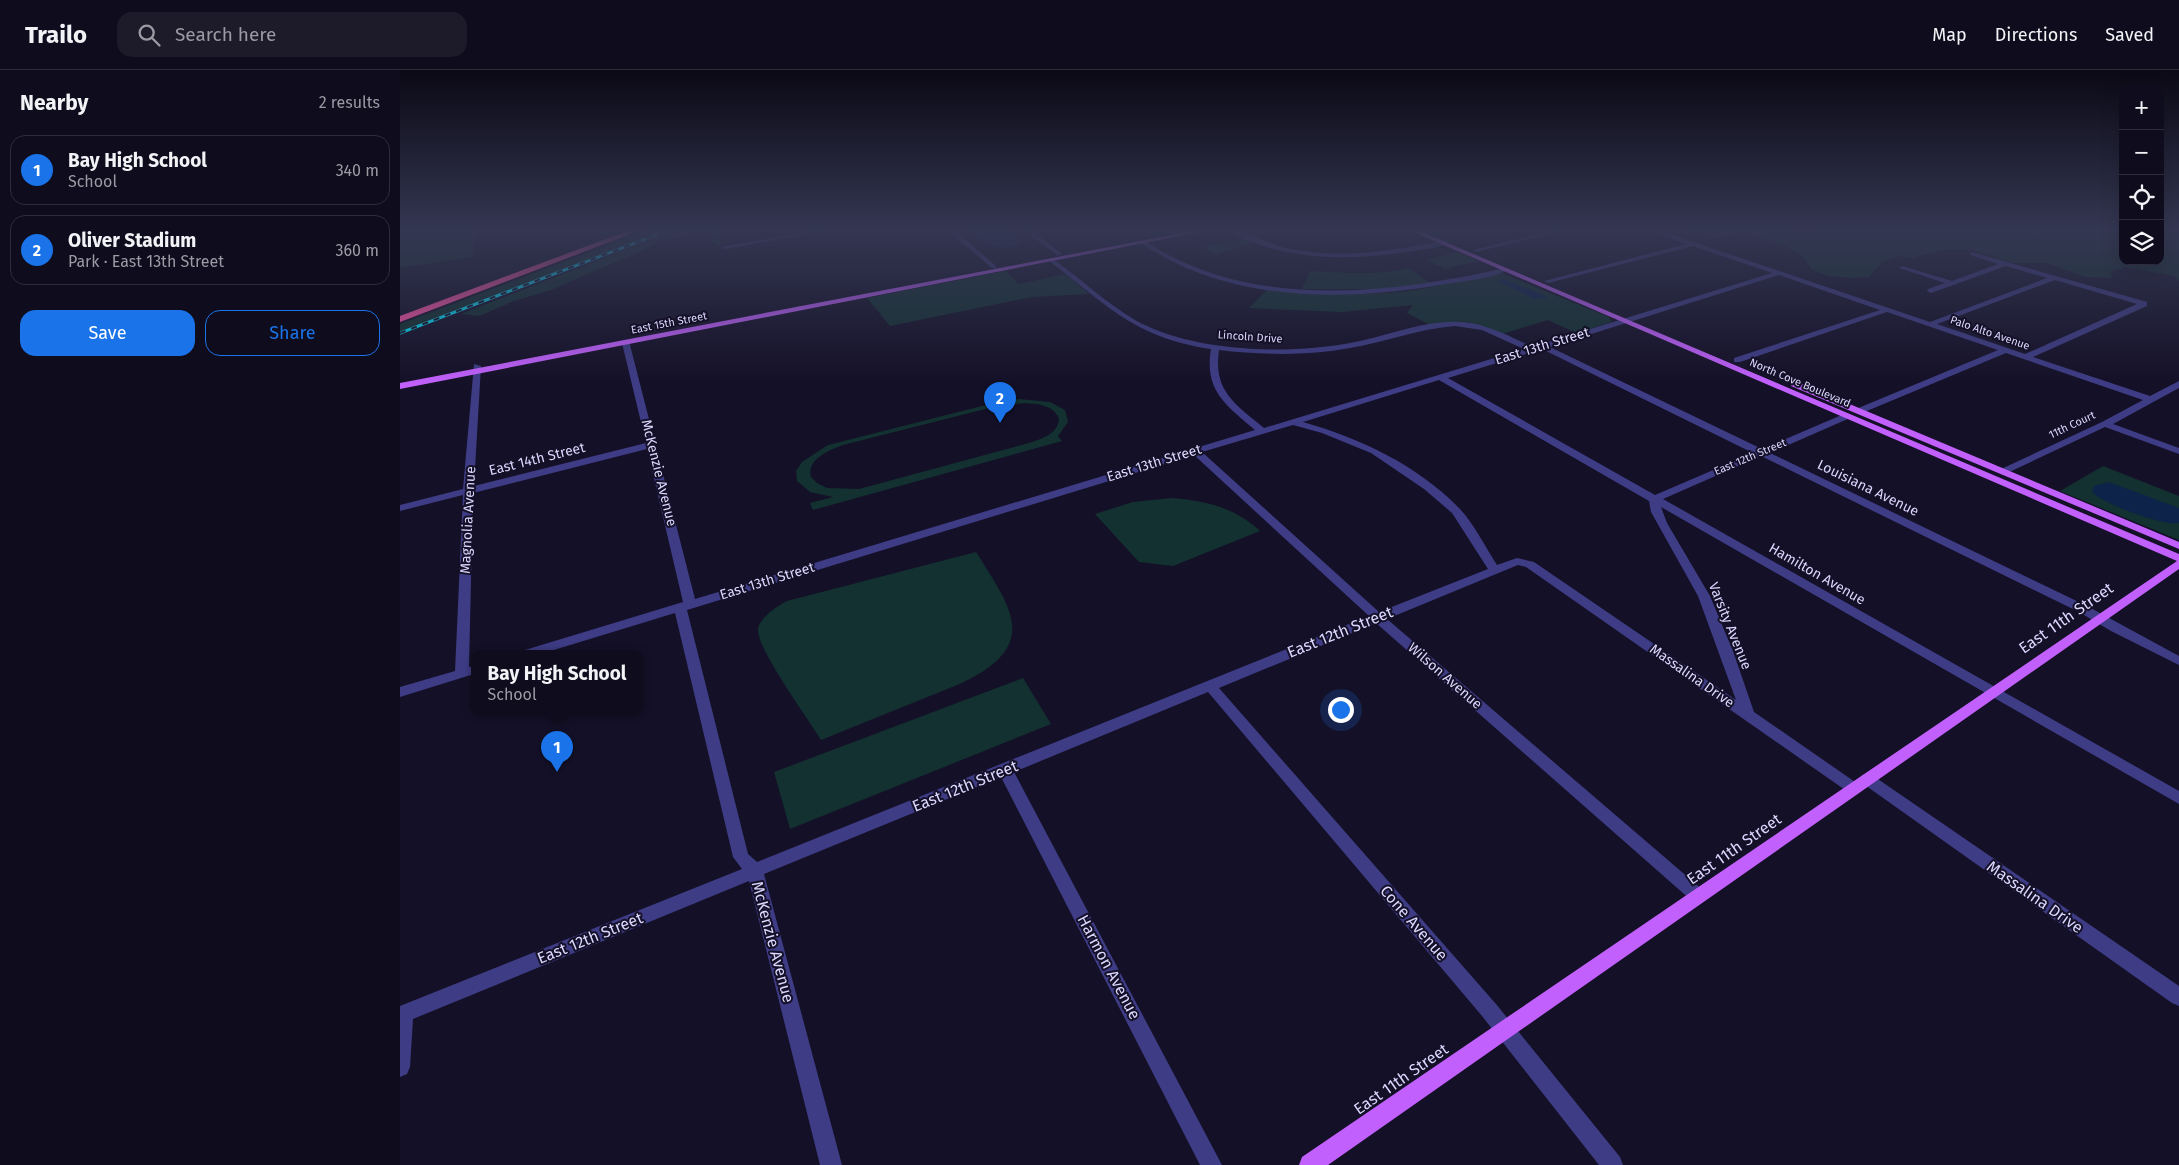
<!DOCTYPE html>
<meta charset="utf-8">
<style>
:root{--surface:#0f0c1d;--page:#1d1a2a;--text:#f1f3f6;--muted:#9b9ba4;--line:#2f2c3b;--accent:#1a73e8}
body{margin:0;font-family:"Fira Sans",sans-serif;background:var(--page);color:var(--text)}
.controls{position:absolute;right:15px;top:15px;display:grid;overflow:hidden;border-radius:10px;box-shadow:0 5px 20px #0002}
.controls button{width:45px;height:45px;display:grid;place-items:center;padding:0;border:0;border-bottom:1px solid var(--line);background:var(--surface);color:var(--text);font:25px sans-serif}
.you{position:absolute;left:940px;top:639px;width:18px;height:18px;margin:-12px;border:4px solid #fff;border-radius:50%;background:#1a73e8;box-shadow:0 0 0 8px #1a73e833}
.badge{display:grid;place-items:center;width:32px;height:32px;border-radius:50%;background:var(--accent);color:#fff;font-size:16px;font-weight:700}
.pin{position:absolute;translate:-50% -41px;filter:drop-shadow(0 1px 2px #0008)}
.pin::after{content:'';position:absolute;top:26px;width:18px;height:15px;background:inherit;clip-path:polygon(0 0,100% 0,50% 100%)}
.popup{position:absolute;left:71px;top:580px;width:172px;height:65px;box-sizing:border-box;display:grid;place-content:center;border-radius:10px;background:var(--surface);filter:drop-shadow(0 1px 4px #0005);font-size:16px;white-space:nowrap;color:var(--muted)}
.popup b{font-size:19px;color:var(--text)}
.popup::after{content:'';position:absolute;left:50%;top:100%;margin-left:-10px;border:10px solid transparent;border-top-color:var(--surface)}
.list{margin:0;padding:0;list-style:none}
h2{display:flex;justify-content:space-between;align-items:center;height:65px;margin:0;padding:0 20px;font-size:21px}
h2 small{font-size:16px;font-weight:400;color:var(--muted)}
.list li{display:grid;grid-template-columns:32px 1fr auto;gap:15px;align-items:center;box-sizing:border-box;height:70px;margin:0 10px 10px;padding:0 10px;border:1px solid var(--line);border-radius:15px}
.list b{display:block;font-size:19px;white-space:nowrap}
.list p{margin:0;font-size:16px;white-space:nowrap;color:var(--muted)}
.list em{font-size:16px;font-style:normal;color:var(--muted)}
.actions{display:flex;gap:10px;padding:15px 20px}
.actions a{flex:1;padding:11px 0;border:1px solid var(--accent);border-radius:15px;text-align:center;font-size:18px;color:var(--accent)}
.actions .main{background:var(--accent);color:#fff}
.icon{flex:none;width:28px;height:28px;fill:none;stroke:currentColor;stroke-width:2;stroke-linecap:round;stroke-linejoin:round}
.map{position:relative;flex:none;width:1779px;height:1095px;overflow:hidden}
header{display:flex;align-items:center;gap:30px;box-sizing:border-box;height:70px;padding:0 25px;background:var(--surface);border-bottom:1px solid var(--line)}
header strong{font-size:24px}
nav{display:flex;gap:28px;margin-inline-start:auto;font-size:18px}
.search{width:350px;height:45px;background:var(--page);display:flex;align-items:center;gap:12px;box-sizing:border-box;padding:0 18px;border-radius:15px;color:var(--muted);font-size:19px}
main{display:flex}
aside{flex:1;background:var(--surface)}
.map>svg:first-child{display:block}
.green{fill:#133130;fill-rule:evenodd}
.water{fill:#0d2349}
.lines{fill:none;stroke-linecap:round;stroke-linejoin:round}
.minor{fill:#3e3c85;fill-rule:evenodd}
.major{fill:#c160fc;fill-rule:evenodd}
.highway{fill:#fc54a5;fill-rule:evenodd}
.rail-casing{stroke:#06e4fb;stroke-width:3}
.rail{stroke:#141027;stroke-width:2;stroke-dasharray:6;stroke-linecap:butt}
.labels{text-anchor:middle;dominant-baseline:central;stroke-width:4;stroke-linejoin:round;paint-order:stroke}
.far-street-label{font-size:11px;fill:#dbd7fe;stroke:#141027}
.street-label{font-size:14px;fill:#dbd7fe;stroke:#141027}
.near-street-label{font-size:16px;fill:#dbd7fe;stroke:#141027}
</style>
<header>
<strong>Trailo</strong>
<div class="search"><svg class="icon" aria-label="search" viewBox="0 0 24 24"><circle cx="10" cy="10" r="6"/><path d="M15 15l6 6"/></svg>Search here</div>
<nav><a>Map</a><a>Directions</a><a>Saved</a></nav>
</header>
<main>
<aside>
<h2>Nearby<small>2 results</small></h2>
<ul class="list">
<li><span class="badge">1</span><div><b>Bay High School</b><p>School</p></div><em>340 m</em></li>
<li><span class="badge">2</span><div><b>Oliver Stadium</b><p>Park · East 13th Street</p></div><em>360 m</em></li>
</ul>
<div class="actions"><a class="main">Save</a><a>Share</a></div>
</aside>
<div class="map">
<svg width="1779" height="1095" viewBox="0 0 1779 1095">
<rect width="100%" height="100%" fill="#141027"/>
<g class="green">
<polygon points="0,160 76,160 72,187 0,198"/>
<polygon points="248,160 265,160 0,262 0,254"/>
<polygon points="275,160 320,160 322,164 318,165 322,175 317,176 308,163 306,162 262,170 246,179 151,220 114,231 79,246 61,244"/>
<polygon points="1279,160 1388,160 1401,163 1436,160 1723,160 1723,191 1760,191 1760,160 1779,160 1779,211 1774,206 1726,197 1710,202 1713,208 1685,207 1648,193 1613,193 1573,180 1543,180 1512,188 1501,186 1483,191 1469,207 1452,208 1428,206 1412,200 1402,186 1390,178 1359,167 1343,164 1314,168"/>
<polygon points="844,169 852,173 816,185 803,177"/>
<polygon points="1057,182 1078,191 1045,199 1026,190"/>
<path d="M1008,198L1032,214L1002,219H902L910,201C942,202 977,206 1008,198Z"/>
<polygon points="605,201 619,214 665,204 689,224 632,227 490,256 467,228"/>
<path d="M1103,204L1209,247L1212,252L1176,263L1148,250L1102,264L1068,252L1030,255L1007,243L1013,235L942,242L849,238L869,218C915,221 962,227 1008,221C1040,217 1072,205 1103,204Z"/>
<path d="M619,329L650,332L665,340L668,352L658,366L662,371L413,440L410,433L433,427L410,422L397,411L396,401L402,392L428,375L594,333ZM625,333C638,334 654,335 659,349C658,364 641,369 629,373L459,419L427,418L417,413L411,407C406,389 430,380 443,375L597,336Z"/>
<polygon points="1703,396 1779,426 1779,470 1660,421"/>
<path d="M772,428C806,431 834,437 860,461L773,496L739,492L695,444L733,432Z"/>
<path d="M576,482C612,539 641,575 562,613L421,670C409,650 357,579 358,560C358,549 377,536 387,531Z"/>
<polygon points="623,608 651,654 390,759 374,702"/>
</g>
<g class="water">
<path d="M563,160H608L618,164L617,165L621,172C602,186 579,170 563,160Z"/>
<polygon points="1103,209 1146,226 1147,228 1134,229 1097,211"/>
<path d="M1709,412L1779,438V453C1765,457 1701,433 1692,422L1694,416Z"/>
</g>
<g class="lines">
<g class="minor">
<polygon points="417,160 431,160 325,179 322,177"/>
<polygon points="547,160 554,160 596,196 596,198 592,198"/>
<polygon points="624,160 631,160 662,184 657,185"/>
<polygon points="766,160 774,160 776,162 773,164"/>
<path d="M828,160C846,160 867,174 886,178C939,190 993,181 1046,170L1049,172C1040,178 1023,179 1012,181C961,189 913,191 863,176C852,172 836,167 828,160Z"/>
<polygon points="1155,160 1166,160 1076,182 1073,180"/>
<path d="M1249,160H1258L1530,252L1647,208L1606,196L1531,223L1527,221L1528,219L1545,213L1499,198L1502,196L1552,211L1598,194L1570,185V183L1572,182L1747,232V236L1633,287L1750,326L1779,311V318L1713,354L1779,378V384L1705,357L1603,405L1598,402L1599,400L1702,352L1743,330L1606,283L1462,343H1456V339L1598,280L1487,242L1340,292H1334V288L1480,240L1379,205L1150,277L1362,379L1444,344H1450V348L1370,383L1687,536L1779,586V595L1711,561L1679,542L1361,386L1263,429L1779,721V734L1261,437L1267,453L1310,526L1333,581L1354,642L1458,714L1461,718L1458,722L1453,724L1448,722L1126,497L1118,495L987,549L1304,821L1306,826L1304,831L1298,833L1292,831L976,553L819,618L1096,934L1220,1087L1223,1095H1199L1082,946L808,622L614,702L822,1095H800L601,707L364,804L442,1095H420L349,811L13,949L10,997L7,1004L0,1007V936L342,799L333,787L275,543L144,583H123L125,580L283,532L247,379L73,423L69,597L74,596V604L0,627V617L55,601L63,425L0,441V435L63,419L74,294L81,296L74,416L246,373L222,273L229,271L295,529L855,360C826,335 804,321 811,279C735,268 707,235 649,191V189H653C681,209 706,233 735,250C792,282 886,285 950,273C991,266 1033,245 1076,254C1096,259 1114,268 1132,277L1372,203L1293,176L1148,213L1144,211L1286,174ZM1655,210L1737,234L1625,284L1537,254ZM1055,256L1082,260L1124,279L864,358C835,334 813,321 819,280C862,285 907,286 950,278C985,272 1018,259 1055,256ZM1142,279L1353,383L1255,425L1048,308ZM1039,310L1249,431L1251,442L1298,526L1336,630L1134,492L1117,488L1097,495C1086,478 1073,452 1059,438C1017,395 960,368 903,352ZM893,355L922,363L971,383L1024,419L1052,443L1088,499L979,542L802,382ZM794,385L969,546L357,792L348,784L287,540Z"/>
<path d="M741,171H745C850,241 989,224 1105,198L1108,200C1097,207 1061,212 1046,214C945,232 828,233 741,173Z"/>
<polygon points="1467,703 1472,705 1779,916 1779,936 1772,933 1462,713 1459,709 1462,705"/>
</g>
<g class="major">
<polygon points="798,160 810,160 0,319 0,313"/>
<polygon points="1009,160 1017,160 1779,484 1779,499 928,1095 899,1095 902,1087 1777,491"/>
<polygon points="1391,312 1397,312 1779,472 1779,479 1391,316"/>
</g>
<polygon class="highway" points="230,160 241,160 0,252 0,246"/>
<defs>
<polyline id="rail" points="0,263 269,160"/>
</defs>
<use href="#rail" class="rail-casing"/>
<use href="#rail" class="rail"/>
</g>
<linearGradient id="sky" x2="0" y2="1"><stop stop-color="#0b0915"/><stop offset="0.51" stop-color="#343752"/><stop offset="1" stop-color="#343752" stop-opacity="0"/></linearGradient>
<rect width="1779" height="313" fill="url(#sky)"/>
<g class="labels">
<g class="far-street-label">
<text transform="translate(269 253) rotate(-11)">East 15th Street</text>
<text transform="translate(1590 263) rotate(19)">Palo Alto Avenue</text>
<text transform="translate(850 267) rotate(4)">Lincoln Drive</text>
<text transform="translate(1400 313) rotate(23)">North Cove Boulevard</text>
<text transform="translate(1672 355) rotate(-25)">11th Court</text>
<text transform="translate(1350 387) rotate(-23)">East 12th Street</text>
</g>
<g class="street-label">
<text transform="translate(1142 276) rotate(-17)">East 13th Street</text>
<text transform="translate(137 389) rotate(-14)">East 14th Street</text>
<text transform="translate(754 393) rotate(-17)">East 13th Street</text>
<text transform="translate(259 403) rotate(76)">McKenzie Avenue</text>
<text transform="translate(1468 418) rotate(26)">Louisiana Avenue</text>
<text transform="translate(68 450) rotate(-87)">Magnolia Avenue</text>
<text transform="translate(1417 504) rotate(30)">Hamilton Avenue</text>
<text transform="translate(367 511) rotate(-17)">East 13th Street</text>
<text transform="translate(1330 556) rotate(68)">Varsity Avenue</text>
<text transform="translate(1045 606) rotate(41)">Wilson Avenue</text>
<text transform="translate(1292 606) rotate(35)">Massalina Drive</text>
</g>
<g class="near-street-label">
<text transform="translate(1666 548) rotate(-35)">East 11th Street</text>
<text transform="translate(940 562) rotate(-22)">East 12th Street</text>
<text transform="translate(565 716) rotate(-22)">East 12th Street</text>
<text transform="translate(1334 779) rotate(-35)">East 11th Street</text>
<text transform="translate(1635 827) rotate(35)">Massalina Drive</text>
<text transform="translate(1014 853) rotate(49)">Cone Avenue</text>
<text transform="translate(190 868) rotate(-22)">East 12th Street</text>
<text transform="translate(373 872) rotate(75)">McKenzie Avenue</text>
<text transform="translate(709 897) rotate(62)">Harmon Avenue</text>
<text transform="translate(1001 1009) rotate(-35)">East 11th Street</text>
</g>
</g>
</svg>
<div class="controls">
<button>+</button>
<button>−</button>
<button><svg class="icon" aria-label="locate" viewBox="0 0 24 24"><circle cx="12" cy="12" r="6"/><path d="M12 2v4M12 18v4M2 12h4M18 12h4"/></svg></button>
<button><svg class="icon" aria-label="layers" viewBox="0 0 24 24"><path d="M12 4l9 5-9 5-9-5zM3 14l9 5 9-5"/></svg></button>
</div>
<div class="you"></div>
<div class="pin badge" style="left:157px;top:702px">1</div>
<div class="popup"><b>Bay High School</b>School</div>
<div class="pin badge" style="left:600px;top:353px">2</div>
</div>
</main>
